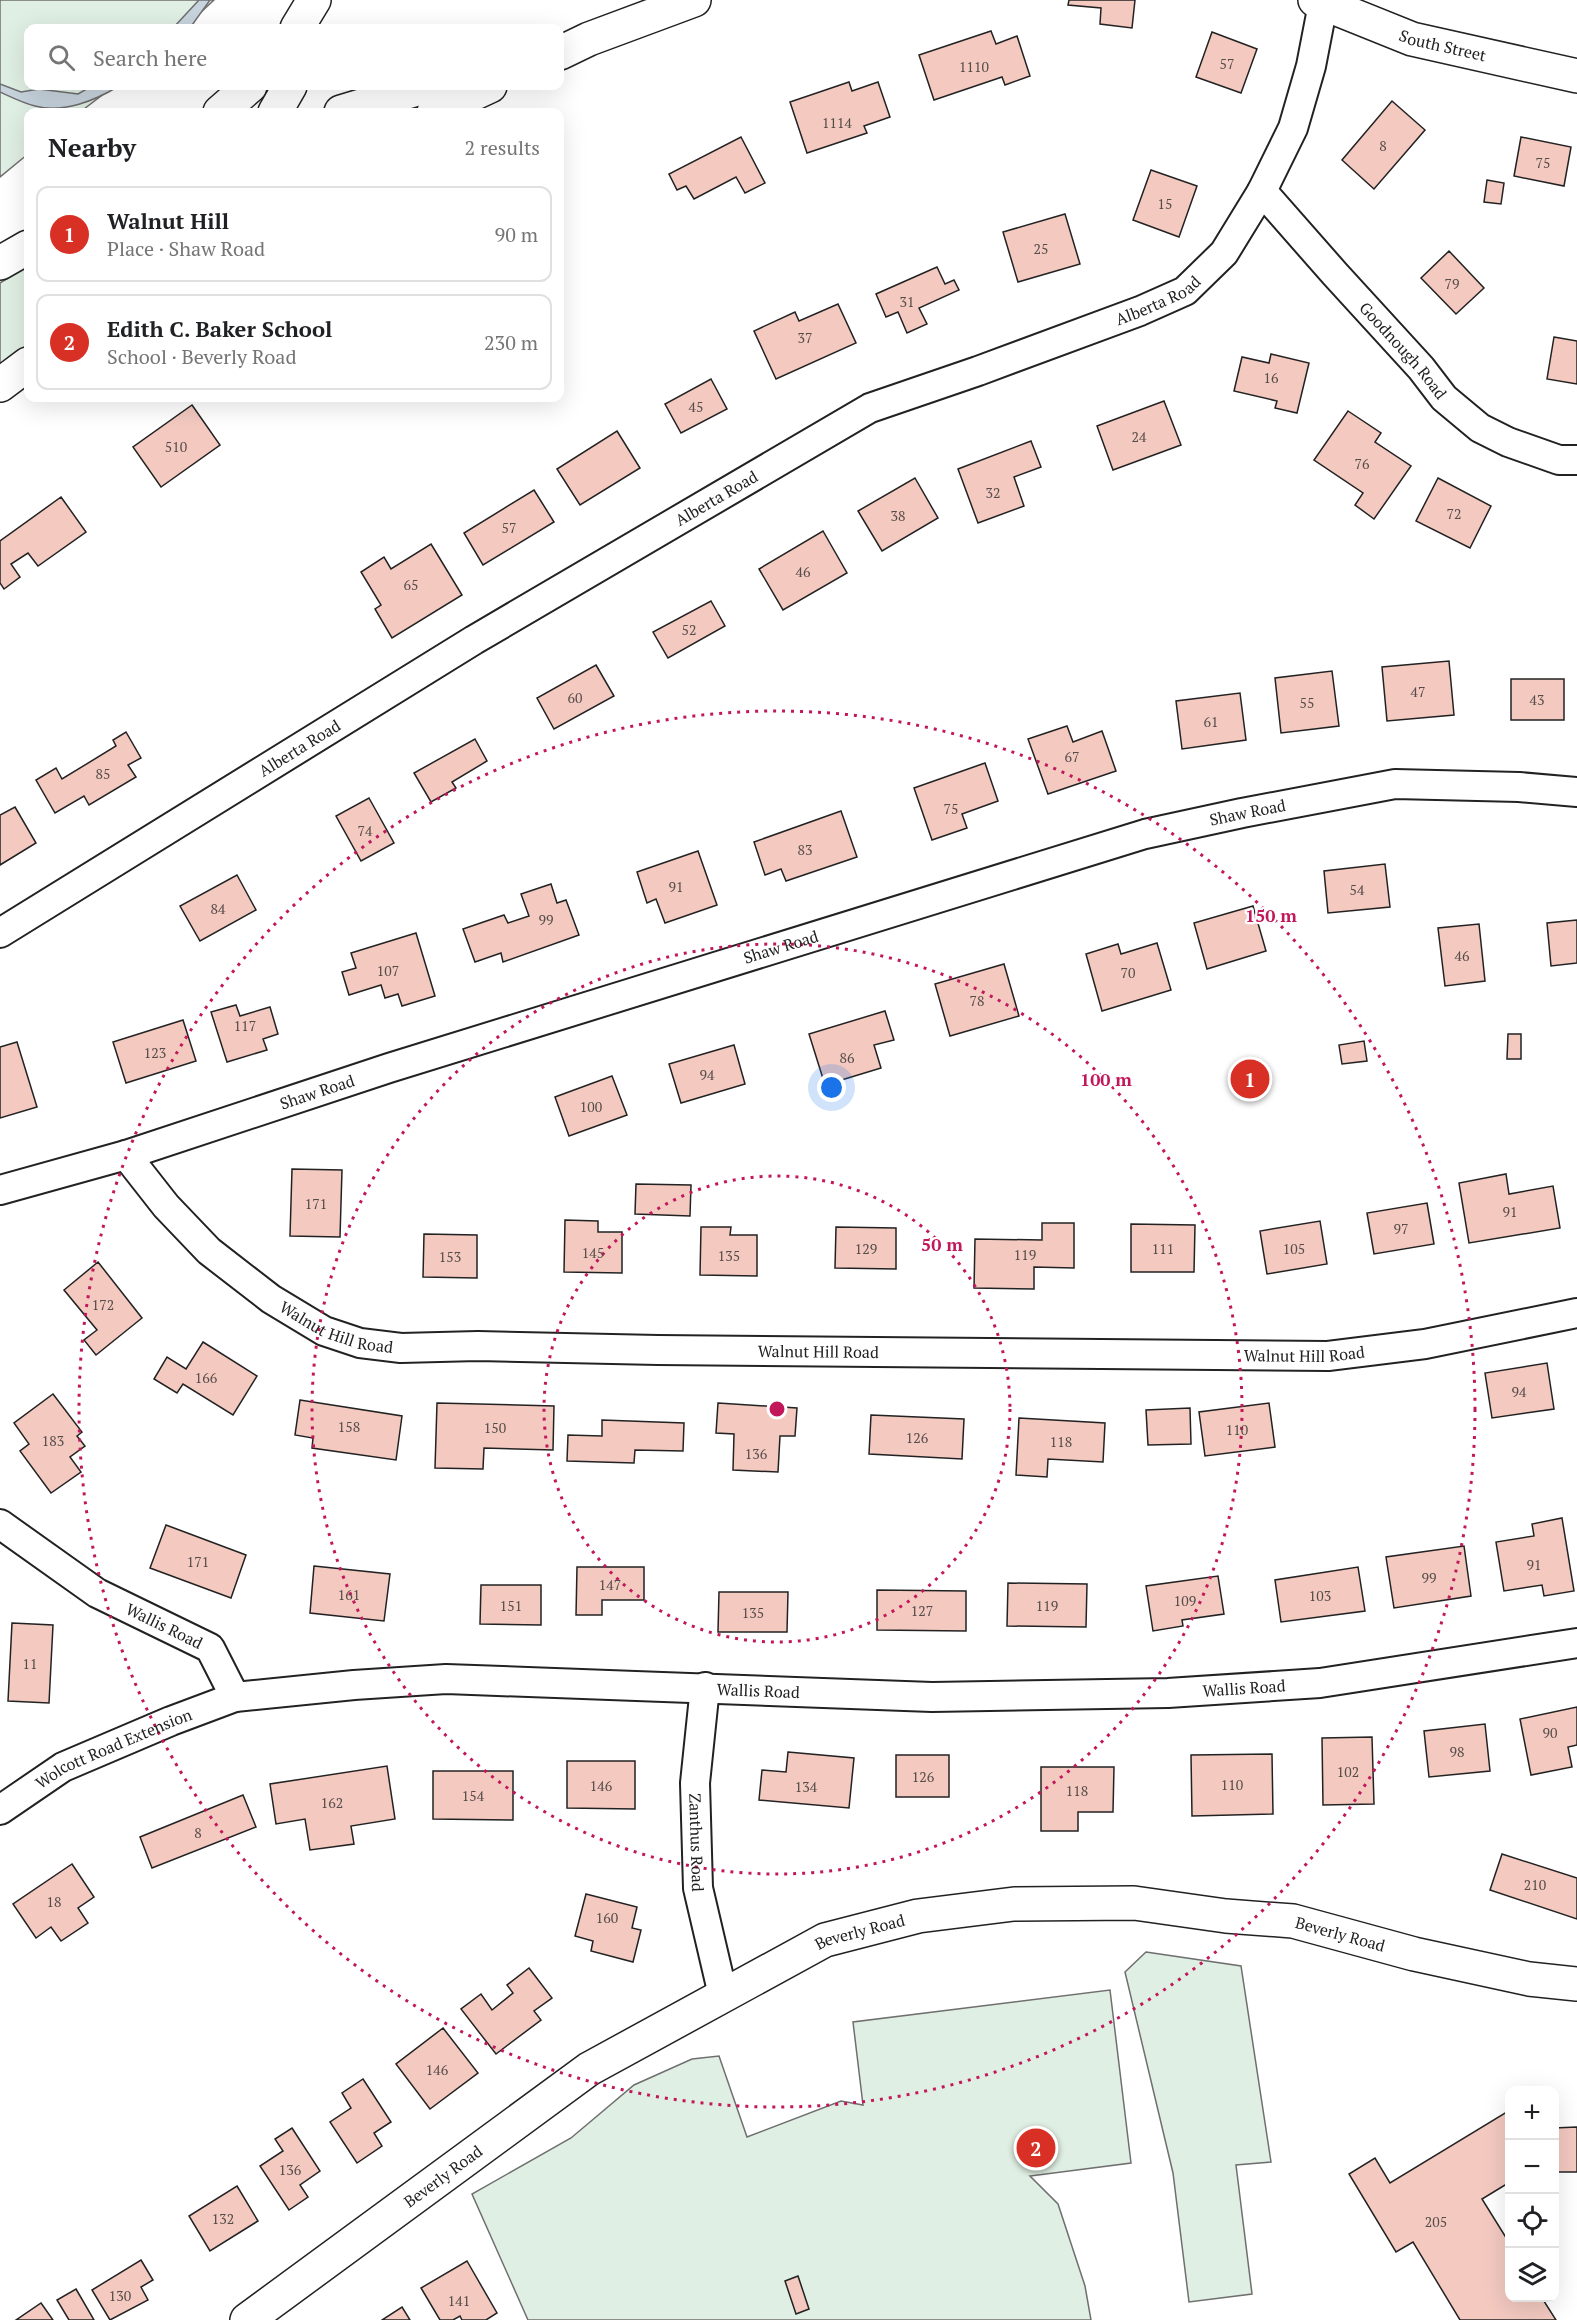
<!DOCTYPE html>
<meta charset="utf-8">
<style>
:root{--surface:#fff;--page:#f2f2f2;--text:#202124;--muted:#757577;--line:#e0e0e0;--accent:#d93025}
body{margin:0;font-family:"PT Serif",serif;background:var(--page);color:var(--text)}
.controls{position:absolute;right:18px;bottom:18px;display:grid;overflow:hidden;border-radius:12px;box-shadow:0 6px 24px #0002}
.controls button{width:54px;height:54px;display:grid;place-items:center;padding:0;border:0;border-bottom:2px solid var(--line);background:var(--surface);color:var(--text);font:30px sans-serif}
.you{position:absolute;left:832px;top:1088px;width:21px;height:21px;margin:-15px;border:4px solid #fff;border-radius:50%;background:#1a73e8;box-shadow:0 0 0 9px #1a73e833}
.badge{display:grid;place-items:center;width:39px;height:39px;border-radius:50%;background:var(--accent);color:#fff;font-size:20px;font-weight:700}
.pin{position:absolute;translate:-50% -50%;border:3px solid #fff;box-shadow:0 2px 6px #0006}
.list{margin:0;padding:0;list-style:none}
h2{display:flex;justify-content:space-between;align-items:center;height:78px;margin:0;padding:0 24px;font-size:26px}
h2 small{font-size:20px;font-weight:400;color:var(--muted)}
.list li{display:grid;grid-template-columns:39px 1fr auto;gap:18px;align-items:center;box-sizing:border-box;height:96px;margin:0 12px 12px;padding:0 12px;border:2px solid var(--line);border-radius:12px}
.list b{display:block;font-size:22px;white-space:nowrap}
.list p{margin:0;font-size:20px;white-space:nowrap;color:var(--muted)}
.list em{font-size:20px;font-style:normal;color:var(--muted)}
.icon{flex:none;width:33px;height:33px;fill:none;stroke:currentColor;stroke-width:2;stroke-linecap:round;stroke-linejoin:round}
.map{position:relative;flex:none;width:1577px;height:2320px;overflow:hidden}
.search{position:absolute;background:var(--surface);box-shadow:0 6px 24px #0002;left:24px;top:24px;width:540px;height:66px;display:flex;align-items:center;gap:15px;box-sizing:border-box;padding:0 21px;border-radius:12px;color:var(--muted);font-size:22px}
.panel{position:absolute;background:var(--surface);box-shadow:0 6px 24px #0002;left:24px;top:108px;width:540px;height:294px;border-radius:12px}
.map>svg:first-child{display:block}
.green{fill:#e0efe3;stroke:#6f6f6f;stroke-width:1.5}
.water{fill:#c7d3dd;stroke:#6f6f6f;stroke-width:1.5}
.building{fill:#f3c9c0;stroke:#222;stroke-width:1.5}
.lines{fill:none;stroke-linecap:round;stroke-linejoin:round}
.minor-casing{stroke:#222;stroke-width:32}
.tertiary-casing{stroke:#222;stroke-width:36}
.secondary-casing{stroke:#222;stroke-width:36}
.primary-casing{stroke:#222;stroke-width:36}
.minor{stroke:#fff;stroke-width:28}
.tertiary{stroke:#fff;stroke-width:33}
.secondary{stroke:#fff;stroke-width:33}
.primary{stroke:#fff;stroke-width:33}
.ring{fill:none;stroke:#c2185b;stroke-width:3;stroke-dasharray:3 6}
.labels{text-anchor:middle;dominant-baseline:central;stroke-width:4.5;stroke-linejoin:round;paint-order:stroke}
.number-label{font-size:14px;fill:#564c4a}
.street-label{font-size:16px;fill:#222;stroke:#fff}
.centre{fill:#c2185b;stroke:#fff;stroke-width:3}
.ring-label{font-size:18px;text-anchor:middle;font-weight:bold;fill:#c2185b;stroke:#fff;stroke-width:4.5;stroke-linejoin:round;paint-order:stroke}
</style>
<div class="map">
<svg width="1577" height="2320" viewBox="0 0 1577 2320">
<rect width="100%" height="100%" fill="#fff"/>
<g class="green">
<polygon points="0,0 214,0 184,28 28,28 28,86 114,86 80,112 28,112 28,154 0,177"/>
<polygon points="28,265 28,345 0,367 0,283"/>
<polygon points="1146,1952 1241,1966 1271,2162 1236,2165 1252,2294 1189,2302 1173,2173 1125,1972"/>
<polygon points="1110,1990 1131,2163 1030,2176 1058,2204 1085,2286 1091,2320 528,2320 472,2194 571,2138 634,2085 692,2059 719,2056 747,2137 841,2101 863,2105 853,2022"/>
</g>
<g class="water">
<polygon points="199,0 210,0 190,28 173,28"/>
<path d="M0,84L21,92L39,89L78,94L92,86H119C96,100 63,114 35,106C23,103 11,97 0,92Z"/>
</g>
<g class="building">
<polygon points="1069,0 1135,0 1132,28 1100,24 1101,8 1068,5"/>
<polygon points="991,31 996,44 1017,36 1030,76 1005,85 1002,77 934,100 919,55"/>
<polygon points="1212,32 1257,49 1241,93 1196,77"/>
<polygon points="849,82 852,91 878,82 890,117 864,126 867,133 807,153 790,102"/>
<polygon points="1392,101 1425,130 1374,189 1342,160"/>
<polygon points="741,137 765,183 745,193 736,177 694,199 686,186 677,190 669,174"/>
<polygon points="1521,137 1571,147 1564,186 1514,176"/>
<polygon points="1151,170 1197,186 1179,237 1133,220"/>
<polygon points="1487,180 1504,183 1501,204 1484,202"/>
<polygon points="1065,214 1080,264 1018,282 1003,232"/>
<polygon points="1449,251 1484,288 1456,314 1421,278"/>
<polygon points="937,267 945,284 954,280 959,290 919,308 927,324 907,333 898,312 886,317 876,294"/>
<polygon points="838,304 856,343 776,379 754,331 795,312 799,321"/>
<polygon points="1554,337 1577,341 1577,384 1547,379"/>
<polygon points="1271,354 1309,363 1297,413 1275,408 1277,401 1234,391 1242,357 1269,363"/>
<polygon points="711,379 727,409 681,433 665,404"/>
<polygon points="1164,401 1181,445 1113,470 1097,426"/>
<polygon points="192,405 220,445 161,487 133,447"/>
<polygon points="1348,411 1381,433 1375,442 1411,466 1374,519 1355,505 1363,493 1314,460"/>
<polygon points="617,431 640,468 580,505 557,469"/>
<polygon points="1031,441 1041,467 1014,477 1024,506 978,523 958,469"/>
<polygon points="915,478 938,518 882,551 858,511"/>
<polygon points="1438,478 1491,506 1470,548 1416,521"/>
<polygon points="534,490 554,522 483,565 464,533"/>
<polygon points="61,497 86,532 38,566 28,553 11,564 20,577 4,589 0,583 0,541"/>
<polygon points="823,531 847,573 783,610 759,569"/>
<polygon points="431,544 462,595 392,638 375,609 381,605 361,572 384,557 391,569"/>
<polygon points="711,601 725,626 668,658 653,632"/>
<polygon points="1449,661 1454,715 1387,721 1382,667"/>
<polygon points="596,665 614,696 554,729 537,698"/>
<polygon points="1332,671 1339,726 1281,733 1275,678"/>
<rect x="1511" y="679" width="53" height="41"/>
<polygon points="1240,693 1246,740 1182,749 1176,701"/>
<polygon points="1067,726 1073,742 1102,731 1116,771 1048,794 1028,739"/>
<polygon points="126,732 141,758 128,765 136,777 89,805 84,796 55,813 36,780 56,768 62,779 116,746 113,740"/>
<polygon points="475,739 487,761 452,782 456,788 431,802 414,773"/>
<polygon points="985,763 998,801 962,814 967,828 932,840 914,788"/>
<polygon points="369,798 394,843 361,861 336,816"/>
<polygon points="15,807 36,843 0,865 0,815"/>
<polygon points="841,811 857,857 786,881 781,869 765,875 754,842"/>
<polygon points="698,851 717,905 665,923 656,899 647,903 637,872"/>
<polygon points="1385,864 1390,907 1328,913 1324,871"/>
<polygon points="237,875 256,910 200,941 180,906"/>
<polygon points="551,884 557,903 566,900 579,935 503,962 501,953 475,962 463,929 504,915 508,923 529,916 521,894"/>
<polygon points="1253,906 1266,951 1207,969 1194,923"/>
<polygon points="1577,920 1577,963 1551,966 1547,923"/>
<polygon points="1479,924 1485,981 1445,986 1438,928"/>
<polygon points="416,933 435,996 402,1006 398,994 385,998 381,985 349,995 342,972 356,968 351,953"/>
<polygon points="1157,943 1171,990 1102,1011 1086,954 1118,944 1121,954"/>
<polygon points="1004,964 1019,1016 950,1036 935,984"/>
<polygon points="236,1005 240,1016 270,1007 278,1034 263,1039 267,1050 227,1062 211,1012"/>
<polygon points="885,1011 894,1040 874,1045 881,1068 825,1085 809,1034"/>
<polygon points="183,1020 196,1061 126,1083 113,1042"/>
<polygon points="1508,1034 1521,1034 1521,1059 1507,1059"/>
<polygon points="1364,1041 1367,1061 1342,1064 1339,1045"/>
<polygon points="17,1042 37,1107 0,1118 0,1047"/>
<polygon points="734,1045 745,1084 681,1103 669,1064"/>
<polygon points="612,1076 627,1115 569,1136 555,1097"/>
<polygon points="292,1169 342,1170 340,1237 290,1236"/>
<polygon points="1506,1174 1509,1194 1553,1186 1560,1228 1469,1243 1459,1183"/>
<polygon points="636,1184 691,1185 690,1216 635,1214"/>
<polygon points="1427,1203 1434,1244 1374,1254 1367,1213"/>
<polygon points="565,1220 598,1221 598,1232 622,1232 622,1273 564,1272"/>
<polygon points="1320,1221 1327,1264 1267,1274 1260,1231"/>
<polygon points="1042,1223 1074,1223 1074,1268 1034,1267 1034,1289 974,1288 975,1239 1042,1240"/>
<polygon points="1131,1224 1195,1225 1194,1272 1131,1272"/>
<polygon points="701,1227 731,1227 730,1235 757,1235 757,1276 700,1275"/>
<polygon points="836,1227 896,1228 896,1269 835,1268"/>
<polygon points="424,1234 477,1235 477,1278 423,1277"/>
<polygon points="98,1262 142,1318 96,1355 84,1340 97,1330 64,1290"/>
<polygon points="203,1342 257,1376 233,1415 183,1384 177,1393 154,1379 167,1357 186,1369"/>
<polygon points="1547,1363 1554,1409 1492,1418 1485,1373"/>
<polygon points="53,1394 82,1432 77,1436 85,1446 70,1457 81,1472 51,1493 20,1451 29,1444 14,1423"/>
<polygon points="300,1400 402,1416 396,1460 312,1448 313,1438 295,1435"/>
<polygon points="437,1403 554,1406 553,1450 484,1448 483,1469 435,1468"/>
<polygon points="718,1403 797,1408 795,1436 780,1436 778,1472 733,1470 734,1434 716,1433"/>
<polygon points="1269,1403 1275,1447 1205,1456 1199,1412"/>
<polygon points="1190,1408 1191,1444 1148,1445 1146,1410"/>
<polygon points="871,1415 964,1419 962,1459 869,1454"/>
<polygon points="1019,1418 1105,1423 1103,1462 1048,1459 1047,1477 1016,1475"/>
<polygon points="602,1420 684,1423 683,1451 635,1450 634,1463 567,1461 568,1435 602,1436"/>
<polygon points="1562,1518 1574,1591 1544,1596 1542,1585 1504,1591 1496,1542 1534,1536 1532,1524"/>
<polygon points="166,1525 246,1555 231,1598 150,1568"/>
<polygon points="1464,1546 1471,1596 1394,1608 1386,1557"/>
<polygon points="314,1566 390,1574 384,1621 310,1613"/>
<polygon points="577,1567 644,1567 644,1600 602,1600 602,1615 576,1615"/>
<polygon points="1358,1567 1365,1611 1281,1622 1275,1580"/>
<polygon points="1218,1576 1224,1614 1182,1620 1183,1626 1153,1631 1146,1586"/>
<polygon points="1008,1583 1087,1584 1086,1627 1007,1626"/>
<polygon points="481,1585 541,1585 541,1625 480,1624"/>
<polygon points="877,1590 966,1591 966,1631 877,1630"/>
<polygon points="719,1592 788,1592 787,1632 718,1632"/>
<polygon points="12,1623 53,1625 49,1703 8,1701"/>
<polygon points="1577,1707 1577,1745 1568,1747 1572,1767 1531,1775 1520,1719"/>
<polygon points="1485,1724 1490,1771 1429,1777 1424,1731"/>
<polygon points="1372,1737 1374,1804 1323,1805 1322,1738"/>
<polygon points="788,1752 854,1758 849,1808 759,1800 762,1770 786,1772"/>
<polygon points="1272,1754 1273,1814 1192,1816 1191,1755"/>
<rect x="896" y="1755" width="53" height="42"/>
<polygon points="567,1761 635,1761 635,1809 567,1808"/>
<polygon points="387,1766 395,1819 351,1826 354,1844 310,1850 305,1819 276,1824 270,1784"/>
<polygon points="1041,1767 1114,1767 1113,1812 1078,1812 1078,1831 1041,1831"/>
<polygon points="433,1771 513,1771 513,1820 433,1819"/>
<polygon points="243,1795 256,1827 152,1868 140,1837"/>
<polygon points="1502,1854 1577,1878 1577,1919 1490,1890"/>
<polygon points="72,1864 94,1897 78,1908 88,1923 61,1941 51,1927 36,1938 13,1904"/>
<polygon points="586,1894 637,1907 632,1928 641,1930 633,1962 591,1951 593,1941 575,1936"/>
<polygon points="529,1968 552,1998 534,2011 541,2020 496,2054 461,2009 481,1994 492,2010 513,1993 507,1985"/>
<polygon points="443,2028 478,2073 430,2109 396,2064"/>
<polygon points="363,2079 391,2122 374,2133 382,2146 357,2163 330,2122 351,2108 342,2093"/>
<polygon points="1510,2110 1510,2182 1482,2199 1510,2244 1510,2298 1542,2298 1556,2320 1460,2320 1413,2242 1396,2252 1349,2174 1375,2158 1390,2183"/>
<polygon points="1577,2127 1577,2172 1554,2172 1554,2128"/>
<polygon points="292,2128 320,2171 300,2185 308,2197 289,2210 260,2166 283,2151 275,2139"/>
<polygon points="237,2186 258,2221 210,2251 189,2216"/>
<polygon points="141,2260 153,2280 141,2287 148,2300 110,2320 92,2290"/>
<polygon points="467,2261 497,2313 486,2320 462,2320 460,2316 453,2320 440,2320 421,2288"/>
<polygon points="798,2276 809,2309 796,2314 785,2281"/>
<polygon points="76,2289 94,2320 69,2320 57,2300"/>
<polygon points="41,2303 53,2320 16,2320"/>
<polygon points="402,2307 410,2320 382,2320"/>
</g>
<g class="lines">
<defs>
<g id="minor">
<path id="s1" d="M1262,191L1335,274L1421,368L1444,398L1480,428L1508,442L1559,460H1577"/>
<path id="s2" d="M0,933L474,640L870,408L978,371L1140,311L1185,291L1224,253L1262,191L1293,128L1311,66L1323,4"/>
<path id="s3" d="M126,1155L166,1206L209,1251L271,1299L324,1331L360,1343L401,1348L478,1346L658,1350L1328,1356L1425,1344L1577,1313"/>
<path id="s4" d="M0,1190L126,1155L389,1068L1145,834L1242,813L1395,784L1519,787L1577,792"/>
<path id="s5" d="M0,1524L97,1593L210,1648L235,1697L354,1685L446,1679L932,1697L1168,1693L1320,1683L1577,1643"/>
<path id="s6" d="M705,1687L695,1783L698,1888L723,1995"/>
<path id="s7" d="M0,1810L63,1767L171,1721L235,1697"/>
</g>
<g id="tertiary">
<path id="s8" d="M1315,0L1412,39L1577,76"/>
<path id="s9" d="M247,2320L589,2069L825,1940L918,1916L1014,1904L1134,1903L1226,1916L1293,1921L1414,1954L1529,1979L1577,1984"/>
</g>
<g id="secondary">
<polyline points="297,28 314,0"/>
<polyline points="220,112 250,86"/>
<polyline points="275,112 290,86"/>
</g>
<g id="primary">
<polyline points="560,53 589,39 694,0"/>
<polyline points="341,112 427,86"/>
<polyline points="434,112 490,86"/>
<polyline points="0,263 28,247"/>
<polyline points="0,385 28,364"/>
</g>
</defs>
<use href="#minor" class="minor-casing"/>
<use href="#tertiary" class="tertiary-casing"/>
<use href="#secondary" class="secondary-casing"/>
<use href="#primary" class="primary-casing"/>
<use href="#minor" class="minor"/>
<use href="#tertiary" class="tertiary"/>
<use href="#secondary" class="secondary"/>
<use href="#primary" class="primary"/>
</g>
<g class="ring">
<circle cx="777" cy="1409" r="233"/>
<circle cx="777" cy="1409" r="465"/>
<circle cx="777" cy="1409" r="698"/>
</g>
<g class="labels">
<g class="number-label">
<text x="1227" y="63">57</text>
<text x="974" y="66">1110</text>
<text x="837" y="122">1114</text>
<text x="1383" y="145">8</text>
<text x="1543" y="162">75</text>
<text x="1165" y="203">15</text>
<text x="1041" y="248">25</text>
<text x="1452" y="283">79</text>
<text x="907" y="301">31</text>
<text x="805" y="337">37</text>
<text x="1271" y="377">16</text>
<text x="696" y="406">45</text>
<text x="1139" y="436">24</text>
<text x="176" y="446">510</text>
<text x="1362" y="463">76</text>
<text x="993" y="492">32</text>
<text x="1454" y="513">72</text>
<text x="898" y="515">38</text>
<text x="509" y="527">57</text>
<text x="803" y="571">46</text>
<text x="411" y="584">65</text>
<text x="689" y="629">52</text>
<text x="1418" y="691">47</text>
<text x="575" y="697">60</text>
<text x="1537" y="699">43</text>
<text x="1307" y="702">55</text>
<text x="1211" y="721">61</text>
<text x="1072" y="756">67</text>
<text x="103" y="773">85</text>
<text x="951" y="808">75</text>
<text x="365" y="830">74</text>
<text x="805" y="849">83</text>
<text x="676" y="886">91</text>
<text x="1357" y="889">54</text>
<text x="218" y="908">84</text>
<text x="546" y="919">99</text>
<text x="1462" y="955">46</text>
<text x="388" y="970">107</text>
<text x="1128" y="972">70</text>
<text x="977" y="1000">78</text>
<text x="245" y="1025">117</text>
<text x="155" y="1052">123</text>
<text x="847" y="1057">86</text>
<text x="707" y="1074">94</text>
<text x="591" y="1106">100</text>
<text x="316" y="1203">171</text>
<text x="1510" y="1211">91</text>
<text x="1401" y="1228">97</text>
<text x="866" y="1248">129</text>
<text x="1163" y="1248">111</text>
<text x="1294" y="1248">105</text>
<text x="593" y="1252">145</text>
<text x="1025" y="1254">119</text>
<text x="729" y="1255">135</text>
<text x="450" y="1256">153</text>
<text x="103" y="1304">172</text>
<text x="206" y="1377">166</text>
<text x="1519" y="1391">94</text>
<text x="349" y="1426">158</text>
<text x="495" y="1427">150</text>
<text x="1237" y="1429">110</text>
<text x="917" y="1437">126</text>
<text x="53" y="1440">183</text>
<text x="1061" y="1441">118</text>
<text x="756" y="1453">136</text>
<text x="198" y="1561">171</text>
<text x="1534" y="1564">91</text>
<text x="1429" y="1577">99</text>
<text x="610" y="1584">147</text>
<text x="349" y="1594">161</text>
<text x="1320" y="1595">103</text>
<text x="1185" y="1600">109</text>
<text x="511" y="1605">151</text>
<text x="1047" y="1605">119</text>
<text x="922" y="1610">127</text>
<text x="753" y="1612">135</text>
<text x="30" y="1663">11</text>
<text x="1550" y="1732">90</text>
<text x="1457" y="1751">98</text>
<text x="1348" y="1771">102</text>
<text x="923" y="1776">126</text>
<text x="1232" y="1784">110</text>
<text x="601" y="1785">146</text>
<text x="806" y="1786">134</text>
<text x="1077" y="1790">118</text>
<text x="473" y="1795">154</text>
<text x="332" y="1802">162</text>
<text x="198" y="1832">8</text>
<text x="1535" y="1884">210</text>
<text x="54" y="1901">18</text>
<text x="607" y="1917">160</text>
<text x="437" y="2069">146</text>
<text x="290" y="2169">136</text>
<text x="223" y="2218">132</text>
<text x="1436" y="2221">205</text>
<text x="120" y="2295">130</text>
<text x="459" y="2300">141</text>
</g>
<g class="street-label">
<text stroke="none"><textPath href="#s8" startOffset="136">South Street</textPath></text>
<text stroke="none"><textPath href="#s2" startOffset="1324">Alberta Road</textPath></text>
<text stroke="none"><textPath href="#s1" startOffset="213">Goodnough Road</textPath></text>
<text stroke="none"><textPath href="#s2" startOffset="838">Alberta Road</textPath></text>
<text stroke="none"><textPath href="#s2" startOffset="352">Alberta Road</textPath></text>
<text stroke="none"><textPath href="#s4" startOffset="1304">Shaw Road</textPath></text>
<text stroke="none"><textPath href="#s4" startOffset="818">Shaw Road</textPath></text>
<text stroke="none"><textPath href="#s4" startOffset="332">Shaw Road</textPath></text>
<text stroke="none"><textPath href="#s3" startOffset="278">Walnut Hill Road</textPath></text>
<text stroke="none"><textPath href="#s3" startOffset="764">Walnut Hill Road</textPath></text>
<text stroke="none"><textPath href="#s3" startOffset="1250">Walnut Hill Road</textPath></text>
<text stroke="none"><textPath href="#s5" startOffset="194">Wallis Road</textPath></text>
<text stroke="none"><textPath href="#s5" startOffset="1310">Wallis Road</textPath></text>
<text stroke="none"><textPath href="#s5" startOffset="824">Wallis Road</textPath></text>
<text stroke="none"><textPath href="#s7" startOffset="130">Wolcott Road Extension</textPath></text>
<text stroke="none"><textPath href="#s6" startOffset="156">Zanthus Road</textPath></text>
<text stroke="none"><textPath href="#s9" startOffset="729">Beverly Road</textPath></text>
<text stroke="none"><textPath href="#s9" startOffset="1215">Beverly Road</textPath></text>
<text stroke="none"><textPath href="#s9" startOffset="243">Beverly Road</textPath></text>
</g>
</g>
<circle cx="777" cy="1409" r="9" class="centre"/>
<g class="ring-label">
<text x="1271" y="922">150 m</text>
<text x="1106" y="1086">100 m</text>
<text x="942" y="1251">50 m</text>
</g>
</svg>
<div class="controls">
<button>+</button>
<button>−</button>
<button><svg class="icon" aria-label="locate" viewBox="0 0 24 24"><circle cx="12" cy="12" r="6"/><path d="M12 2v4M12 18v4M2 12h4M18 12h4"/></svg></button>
<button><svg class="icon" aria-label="layers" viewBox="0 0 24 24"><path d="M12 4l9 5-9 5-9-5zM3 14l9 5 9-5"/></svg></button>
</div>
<div class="you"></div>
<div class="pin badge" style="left:1250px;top:1079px">1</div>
<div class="pin badge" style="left:1036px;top:2148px">2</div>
<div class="search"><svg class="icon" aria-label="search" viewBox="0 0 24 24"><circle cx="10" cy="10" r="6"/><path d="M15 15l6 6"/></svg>Search here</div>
<section class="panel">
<h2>Nearby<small>2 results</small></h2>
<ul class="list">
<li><span class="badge">1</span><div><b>Walnut Hill</b><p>Place · Shaw Road</p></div><em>90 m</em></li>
<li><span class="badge">2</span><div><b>Edith C. Baker School</b><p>School · Beverly Road</p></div><em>230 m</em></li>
</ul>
</section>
</div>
